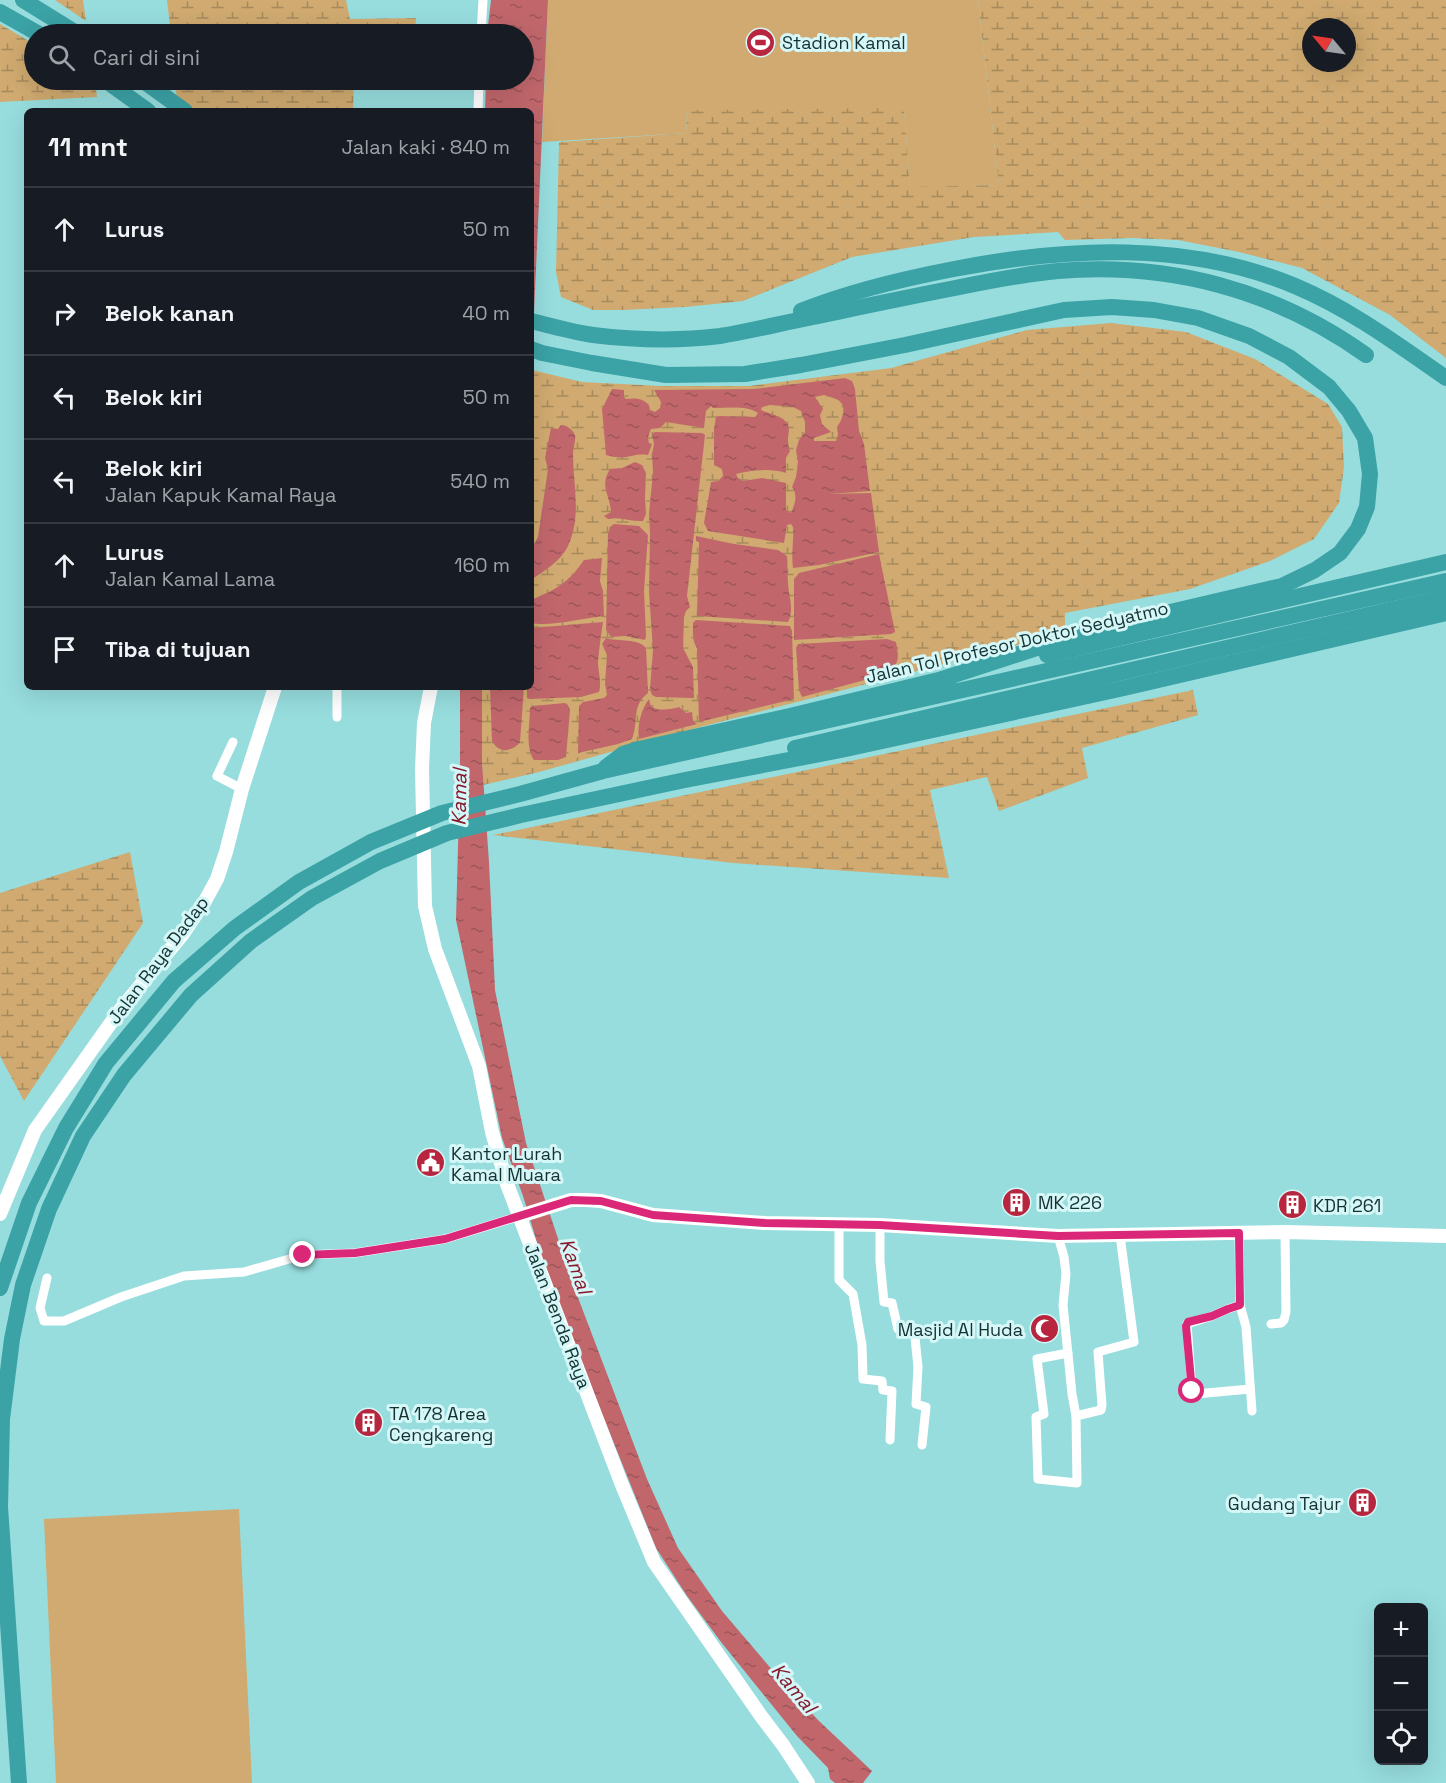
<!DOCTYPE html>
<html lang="id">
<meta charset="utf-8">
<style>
:root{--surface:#171b24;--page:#20242c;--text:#f1f3f6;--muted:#9ea1a6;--line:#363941}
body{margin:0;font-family:"Space Grotesk",sans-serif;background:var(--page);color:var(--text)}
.controls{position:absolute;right:18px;bottom:18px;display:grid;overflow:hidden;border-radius:9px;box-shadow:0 6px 24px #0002}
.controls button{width:54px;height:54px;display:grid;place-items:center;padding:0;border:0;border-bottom:2px solid var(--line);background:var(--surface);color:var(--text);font:30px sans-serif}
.compass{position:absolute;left:1302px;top:18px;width:54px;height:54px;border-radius:50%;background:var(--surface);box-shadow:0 6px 24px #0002;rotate:299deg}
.stop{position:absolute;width:18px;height:18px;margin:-14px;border:4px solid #db2777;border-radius:50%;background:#fff}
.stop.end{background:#db2777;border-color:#fff;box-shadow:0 2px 6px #0008}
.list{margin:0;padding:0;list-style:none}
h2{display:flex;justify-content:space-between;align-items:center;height:78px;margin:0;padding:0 24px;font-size:26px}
h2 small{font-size:20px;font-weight:400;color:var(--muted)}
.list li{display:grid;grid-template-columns:39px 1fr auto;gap:18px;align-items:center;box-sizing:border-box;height:84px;padding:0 24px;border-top:2px solid var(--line)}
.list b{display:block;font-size:22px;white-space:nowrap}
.list p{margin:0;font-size:20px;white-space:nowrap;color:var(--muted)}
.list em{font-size:20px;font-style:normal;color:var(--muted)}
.icon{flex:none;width:33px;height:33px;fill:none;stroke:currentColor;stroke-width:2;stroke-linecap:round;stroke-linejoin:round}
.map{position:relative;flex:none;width:1446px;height:1783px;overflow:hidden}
.search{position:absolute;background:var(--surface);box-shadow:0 6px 24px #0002;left:24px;top:24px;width:510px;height:66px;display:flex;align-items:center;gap:15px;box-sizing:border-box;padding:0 21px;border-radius:33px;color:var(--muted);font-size:22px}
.panel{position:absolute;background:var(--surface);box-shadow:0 6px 24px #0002;left:24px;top:108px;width:510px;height:582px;border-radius:9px}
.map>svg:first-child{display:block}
.green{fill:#d0aa70}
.wetland{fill:url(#wetland-marsh);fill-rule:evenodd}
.water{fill:url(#water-ripples);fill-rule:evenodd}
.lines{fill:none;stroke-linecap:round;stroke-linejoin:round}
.minor{stroke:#fff;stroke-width:9}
.secondary{stroke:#fff;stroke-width:14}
.motorway{stroke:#3ba2a5;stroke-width:16}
.route{stroke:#db2777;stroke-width:8}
.labels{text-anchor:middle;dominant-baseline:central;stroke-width:6;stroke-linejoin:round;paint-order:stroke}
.poi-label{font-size:18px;fill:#153233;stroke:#d5f7f7;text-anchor:start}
.street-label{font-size:18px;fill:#153233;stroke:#d5f7f7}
.water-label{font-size:20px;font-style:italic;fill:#88182c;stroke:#d5f7f7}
</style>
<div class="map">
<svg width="1446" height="1783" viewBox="0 0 1446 1783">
<defs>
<pattern id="wetland-marsh" width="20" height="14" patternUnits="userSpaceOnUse" patternTransform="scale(1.5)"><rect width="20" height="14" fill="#d0aa70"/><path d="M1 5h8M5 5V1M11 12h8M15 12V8" fill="none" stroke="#a88b5d"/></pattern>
<pattern id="water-ripples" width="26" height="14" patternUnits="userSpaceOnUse" patternTransform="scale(1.5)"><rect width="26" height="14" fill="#c1676c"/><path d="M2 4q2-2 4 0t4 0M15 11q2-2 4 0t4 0" fill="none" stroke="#9c5559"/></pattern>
</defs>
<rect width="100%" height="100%" fill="#97ddde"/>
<g class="green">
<polygon points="548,0 978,0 999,185 910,188 904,109 686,111 687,133 542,142"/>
<polygon points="239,1509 252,1783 56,1783 44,1519"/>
</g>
<g class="wetland">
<polygon points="55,0 83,0 86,21"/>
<polygon points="167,0 346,0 350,19 416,18 415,34 171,34"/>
<path d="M978,0H1446V358L1390,315L1302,268L1239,252L1178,240L1133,238L1065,240L1058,232L974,237L852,257L743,301L685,307L624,310H593L561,297L556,272L559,142L687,133L686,110L904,108L910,187L999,185ZM1311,27H1347V63H1311Z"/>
<polygon points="0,24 34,44 34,80 95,80 97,97 0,102"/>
<polygon points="175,80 354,80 353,111 178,111"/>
<polygon points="1111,323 1186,332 1255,359 1328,404 1342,427 1344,467 1339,503 1314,539 1270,561 1190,589 1065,613 1065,633 704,726 539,772 483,785 482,762 482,687 531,687 532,370 582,382 661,386 749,386 891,368 1027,330"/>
<polygon points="1193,690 1198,715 1082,748 1088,778 999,811 987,777 930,790 949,878 733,863 493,835"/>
<polygon points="130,852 143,923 24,1101 0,1056 0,893"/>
</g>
<g class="water">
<polygon points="491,0 548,0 531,380 531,111 485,111 486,80 524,80 524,34 487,34"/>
<path d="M845,378L852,381L855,389L859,431L864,444L870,491L829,494L871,493L879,552L819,565L793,568C791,554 794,541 793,527L791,524L787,525L784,543L708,531L704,523L711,482L718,481L723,476L722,469L714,465V429L716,417L720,416L755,417L758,413C747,405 727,408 713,408L711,406L706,411L704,428L666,422L660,428L651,429L648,437L649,443L652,444L648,455C638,454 637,455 627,457C620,458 613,457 606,455L602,409L612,389L624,390V397L626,399C636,398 642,398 649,405L650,410L655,412L660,408L661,402L654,390L753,389ZM824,395C828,396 834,398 838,400C848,406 842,420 837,427L838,434L836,441H814V438L831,432L822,424L820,415L823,409L815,397ZM770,405L793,407L801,411L805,422V432L799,440L796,450L798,462L796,477L792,487C798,495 795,504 791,513L786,510V483L762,478L743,481L738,478L736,474C751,470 771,468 786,473V458L790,451C787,443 788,438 789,430C789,416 771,415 761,410L762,407Z"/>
<path d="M561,425C567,425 573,430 575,435C576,441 573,448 573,454C573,485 582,516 568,546C561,561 544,571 531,580V550L538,537L548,469L545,458L551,428L558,429Z"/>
<polygon points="655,432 702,433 705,435 687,596 690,607 686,611 684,617 683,648 693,667 694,698 656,697 652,695 650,689 653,650 649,592 650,534 649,514 653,472 652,454 654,444 652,434"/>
<path d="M635,462L642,465L646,473L645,498L646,514L643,521C631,522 620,516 608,519L604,516L611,512C610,494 599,487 610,469L622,468Z"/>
<polygon points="614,524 639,526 648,535 644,591 646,636 645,640 625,636 611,637 606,630 608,534 610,527"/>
<path d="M696,536L734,544L778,550L787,556C788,565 787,573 788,582C788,595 795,609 788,622L697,616L699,542L696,541Z"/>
<polygon points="879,554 895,632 891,634 794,640 794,579 799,573"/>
<path d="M602,558L600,581L603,591L604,616C583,618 551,627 531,623L533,599C556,590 570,581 584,560Z"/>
<path d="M696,620L790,626L792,631L794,699L699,722L697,648C692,640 693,632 693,623Z"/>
<path d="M603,622C601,636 599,649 598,662C598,672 602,683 599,692L581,697L530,699L527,698V687H531V628Z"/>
<path d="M606,638C619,642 638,638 646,648L648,693C631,706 639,721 632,739L618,744L578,753L579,706L583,702L604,698L607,695L605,684L607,655L602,644Z"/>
<path d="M887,639L896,642C899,658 900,663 887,674L802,697L799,690L796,648L798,644Z"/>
<polygon points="460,687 482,687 482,762 489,862 495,990 526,1143 577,1295 647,1479 678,1548 722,1611 768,1665 818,1720 872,1771 863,1783 835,1783 830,1779 828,1768 797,1736 721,1642 687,1596 656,1548 548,1279 523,1196 502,1138 456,920 460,773"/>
<path d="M490,687H524L520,742C512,752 499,754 492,741Z"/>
<path d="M649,699C650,702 650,706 654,708C660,711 673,709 679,707L686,713L692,712L693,721L697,724L639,739C637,726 641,709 649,699Z"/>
<path d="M565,703L568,705L570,710L566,757L558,760H534C525,747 530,724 530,708L532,706Z"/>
</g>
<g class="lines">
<g class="minor">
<polyline points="481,34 483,0"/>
<polyline points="478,111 479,80"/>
<polyline points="337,717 337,687"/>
<polyline points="233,742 217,776 242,789"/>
<polyline points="839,1224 839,1280 853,1294 862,1345 863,1379 882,1381 883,1390 892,1391 890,1440"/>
<polyline points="880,1225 880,1261 884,1302 892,1303 898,1329 914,1328 918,1367 916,1404 926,1407 922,1445"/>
<polyline points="1239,1233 1240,1305 1246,1327 1252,1411"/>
<polyline points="1058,1236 1064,1257 1066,1274 1063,1305 1072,1394 1076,1416"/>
<polyline points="47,1278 40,1308 44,1321 64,1321 121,1297 184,1276 244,1272 303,1255 355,1253 445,1239 520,1216"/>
<polyline points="1240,1305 1228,1309 1212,1316 1187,1324 1192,1391 1196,1394 1250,1389"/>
<polyline points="1271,1324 1281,1323 1284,1320 1286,1312 1285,1232"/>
<polyline points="1068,1353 1037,1359 1044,1414 1036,1417 1038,1479 1077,1483 1076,1416 1101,1410 1102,1405 1098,1352 1134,1342 1120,1235"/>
</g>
<g class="secondary">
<polyline points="431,687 424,723 422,769 425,906 435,949 479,1066 492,1132 507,1184 622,1485 654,1562 761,1716 783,1745 808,1783"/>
<polyline points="0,1214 35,1130 120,1010 182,935 205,901 217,879 226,852 242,789 275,687"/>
<polyline points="520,1216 571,1200 586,1200 601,1201 653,1215 765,1223 880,1225 1058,1236 1285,1232 1446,1236"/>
</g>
<g class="motorway">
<polyline points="23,0 78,34"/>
<polyline points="0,12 39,34"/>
<polyline points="105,80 148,111"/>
<polyline points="142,80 185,111"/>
<path d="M801,311C850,291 902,279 954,269C1067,247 1187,241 1295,286C1350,309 1397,344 1446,378"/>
<path d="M531,321C551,326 572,332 593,335C634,340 679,341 720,336C751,331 782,323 813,317C861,307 908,297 955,288C989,281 1024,274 1058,271C1170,262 1275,290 1366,355"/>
<polyline points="531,349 542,353 592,363 666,375 745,374 801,365 905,345 1064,310 1112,307 1154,310 1198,318 1249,336 1289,357 1329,387 1349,411 1365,438 1370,474 1367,507 1358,529 1340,553 1315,570 1282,586 1089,631 942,679"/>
<polyline points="1047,655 1446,562"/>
<polyline points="795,748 1446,597"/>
<polyline points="606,767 623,754 639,749 790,716 951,677"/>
<polyline points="0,1288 29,1203 66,1128 106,1063 174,981 235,928 299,882 371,842 442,813 520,794 603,771 1446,581"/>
<polyline points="19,1783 0,1507 2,1419 12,1339 23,1285 49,1209 83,1136 124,1075 191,995 251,941 312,898 380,861 447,833 521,815 685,780 841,750 1124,688 1446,613"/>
</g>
</g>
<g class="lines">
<polyline class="route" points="303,1255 355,1253 445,1239 571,1200 601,1201 653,1215 765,1223 880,1225 1058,1236 1239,1233 1240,1305 1228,1309 1212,1316 1188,1322 1186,1326 1192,1391"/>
</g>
<defs>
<symbol id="stadium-disc" viewBox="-11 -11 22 22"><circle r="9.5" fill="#b7253f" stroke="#d5f7f7"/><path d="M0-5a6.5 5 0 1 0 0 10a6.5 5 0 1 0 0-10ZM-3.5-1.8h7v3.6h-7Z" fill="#fff"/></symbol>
<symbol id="civic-disc" viewBox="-11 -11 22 22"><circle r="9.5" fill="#b7253f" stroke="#d5f7f7"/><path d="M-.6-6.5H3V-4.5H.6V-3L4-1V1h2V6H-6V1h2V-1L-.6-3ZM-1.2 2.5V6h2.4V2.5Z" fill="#fff"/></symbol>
<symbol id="building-disc" viewBox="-11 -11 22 22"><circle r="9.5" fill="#b7253f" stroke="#d5f7f7"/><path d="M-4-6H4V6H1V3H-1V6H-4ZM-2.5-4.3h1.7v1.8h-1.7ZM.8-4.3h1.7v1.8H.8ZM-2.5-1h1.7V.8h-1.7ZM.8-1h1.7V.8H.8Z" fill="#fff"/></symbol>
<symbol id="mosque-disc" viewBox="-11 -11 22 22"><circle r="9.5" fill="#b7253f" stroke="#d5f7f7"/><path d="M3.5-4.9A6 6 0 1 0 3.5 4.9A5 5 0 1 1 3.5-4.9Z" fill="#fff"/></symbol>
</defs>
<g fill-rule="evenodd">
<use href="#stadium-disc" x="744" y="26" width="33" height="33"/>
<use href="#civic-disc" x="414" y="1146" width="33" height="33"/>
<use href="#building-disc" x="1000" y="1186" width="33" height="33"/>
<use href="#building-disc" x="1276" y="1188" width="33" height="33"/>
<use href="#mosque-disc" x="1028" y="1312" width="33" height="33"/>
<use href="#building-disc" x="352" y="1406" width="33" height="33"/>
<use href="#building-disc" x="1346" y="1486" width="33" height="33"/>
</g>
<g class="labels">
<g class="poi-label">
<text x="782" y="42">Stadion Kamal</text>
<text x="451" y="1153">Kantor Lurah<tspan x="451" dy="21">Kamal Muara</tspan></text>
<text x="1038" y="1202">MK 226</text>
<text x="1313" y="1205">KDR 261</text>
<text x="1023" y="1329" text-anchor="end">Masjid Al Huda</text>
<text x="389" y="1413">TA 178 Area<tspan x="389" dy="21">Cengkareng</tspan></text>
<text x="1341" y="1503" text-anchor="end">Gudang Tajur</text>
</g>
<g class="street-label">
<text transform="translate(1017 642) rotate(-13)">Jalan Tol Profesor Doktor Sedyatmo</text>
<text transform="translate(158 960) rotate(-53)">Jalan Raya Dadap</text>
<text transform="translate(558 1316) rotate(69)">Jalan Benda Raya</text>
</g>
<g class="water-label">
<text transform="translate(459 797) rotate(-89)">Kamal</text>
<text transform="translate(576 1266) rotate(70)">Kamal</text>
<text transform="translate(794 1688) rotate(50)">Kamal</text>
</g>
</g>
</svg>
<div class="controls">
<button>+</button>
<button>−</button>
<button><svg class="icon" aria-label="locate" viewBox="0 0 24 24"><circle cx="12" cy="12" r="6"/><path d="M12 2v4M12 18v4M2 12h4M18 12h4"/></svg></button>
</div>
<svg class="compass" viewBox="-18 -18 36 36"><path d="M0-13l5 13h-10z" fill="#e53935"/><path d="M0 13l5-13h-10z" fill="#9ea1a6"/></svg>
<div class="stop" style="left:1192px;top:1391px"></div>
<div class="stop end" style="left:303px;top:1255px"></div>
<div class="search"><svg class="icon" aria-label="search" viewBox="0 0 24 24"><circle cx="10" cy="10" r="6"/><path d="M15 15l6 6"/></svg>Cari di sini</div>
<section class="panel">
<h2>11 mnt<small>Jalan kaki · 840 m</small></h2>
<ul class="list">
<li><svg class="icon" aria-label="ahead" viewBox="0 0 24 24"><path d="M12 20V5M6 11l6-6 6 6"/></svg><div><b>Lurus</b></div><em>50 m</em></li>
<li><svg class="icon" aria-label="right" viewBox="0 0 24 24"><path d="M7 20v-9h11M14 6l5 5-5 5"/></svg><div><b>Belok kanan</b></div><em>40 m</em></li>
<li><svg class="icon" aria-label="left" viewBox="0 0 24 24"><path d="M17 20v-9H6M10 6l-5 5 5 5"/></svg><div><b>Belok kiri</b></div><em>50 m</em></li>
<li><svg class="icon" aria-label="left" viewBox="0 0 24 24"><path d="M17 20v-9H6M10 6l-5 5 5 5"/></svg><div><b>Belok kiri</b><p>Jalan Kapuk Kamal Raya</p></div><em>540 m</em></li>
<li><svg class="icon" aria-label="ahead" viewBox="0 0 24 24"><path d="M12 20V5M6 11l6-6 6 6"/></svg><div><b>Lurus</b><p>Jalan Kamal Lama</p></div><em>160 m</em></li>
<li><svg class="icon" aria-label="arrive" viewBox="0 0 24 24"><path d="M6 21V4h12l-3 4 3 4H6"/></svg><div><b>Tiba di tujuan</b></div></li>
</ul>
</section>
</div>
